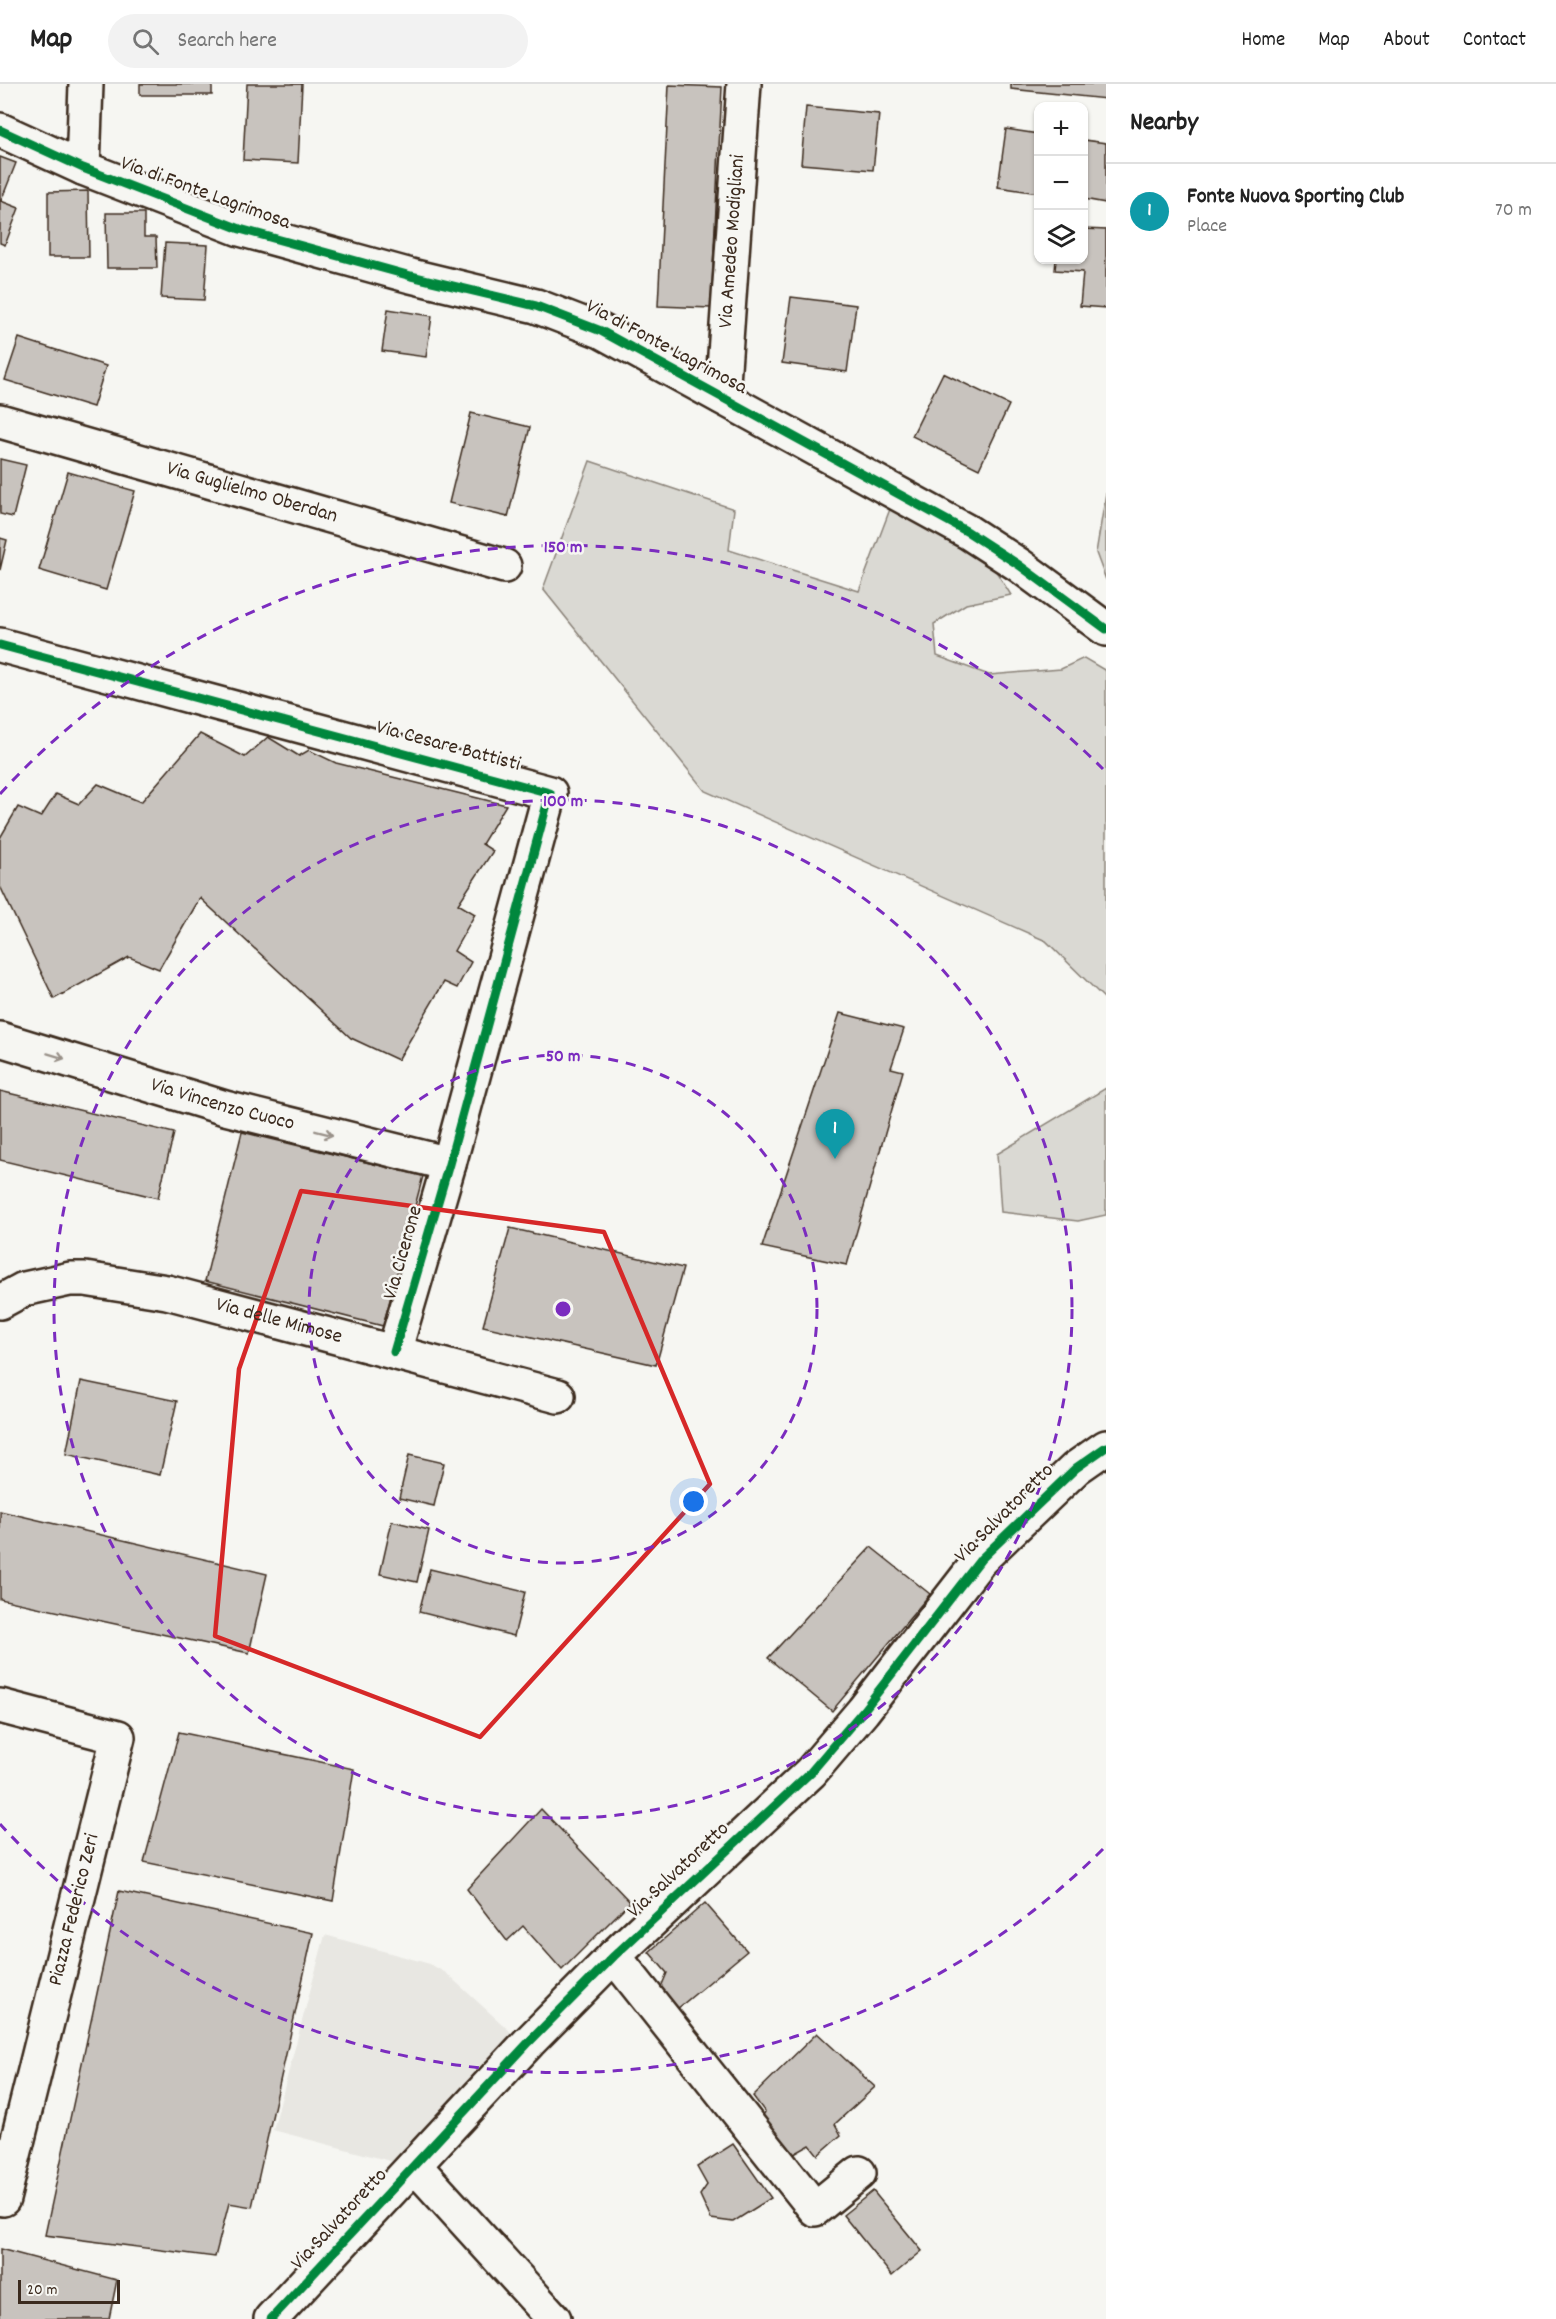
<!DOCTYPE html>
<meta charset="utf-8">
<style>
:root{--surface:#fff;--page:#f2f2f2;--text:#222;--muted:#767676;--line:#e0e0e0;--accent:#ea580c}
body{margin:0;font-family:Dekko,sans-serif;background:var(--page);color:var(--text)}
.controls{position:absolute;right:18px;top:18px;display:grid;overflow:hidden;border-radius:12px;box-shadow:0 2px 4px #0004}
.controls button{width:54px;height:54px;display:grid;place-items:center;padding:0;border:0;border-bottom:2px solid var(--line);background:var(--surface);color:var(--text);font:30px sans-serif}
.scale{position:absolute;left:18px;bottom:15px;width:102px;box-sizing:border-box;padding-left:6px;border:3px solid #3b2a1e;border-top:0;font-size:16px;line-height:21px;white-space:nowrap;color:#3b2a1e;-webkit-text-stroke:4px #f6f6f2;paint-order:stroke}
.you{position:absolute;left:694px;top:1418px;width:21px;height:21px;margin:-15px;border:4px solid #fff;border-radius:50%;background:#1a73e8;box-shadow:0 0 0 9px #1a73e833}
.badge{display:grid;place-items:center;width:39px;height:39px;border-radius:50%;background:var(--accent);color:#fff;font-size:20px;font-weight:700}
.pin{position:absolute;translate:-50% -50px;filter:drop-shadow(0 2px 3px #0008)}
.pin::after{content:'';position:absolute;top:32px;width:21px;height:18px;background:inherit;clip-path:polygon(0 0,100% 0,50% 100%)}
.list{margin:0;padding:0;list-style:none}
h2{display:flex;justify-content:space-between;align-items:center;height:78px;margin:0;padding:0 24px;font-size:26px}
h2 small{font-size:20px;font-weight:400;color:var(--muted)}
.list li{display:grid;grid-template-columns:39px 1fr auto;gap:18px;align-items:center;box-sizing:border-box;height:96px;padding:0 24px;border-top:2px solid var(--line)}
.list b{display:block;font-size:22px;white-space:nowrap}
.list p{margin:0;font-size:20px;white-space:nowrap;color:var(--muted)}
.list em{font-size:20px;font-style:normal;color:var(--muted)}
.icon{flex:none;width:33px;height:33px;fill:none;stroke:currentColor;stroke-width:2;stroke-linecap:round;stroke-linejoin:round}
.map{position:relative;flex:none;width:1106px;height:2235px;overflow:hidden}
header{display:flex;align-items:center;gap:36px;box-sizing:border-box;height:84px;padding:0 30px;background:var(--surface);border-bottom:2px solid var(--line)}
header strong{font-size:28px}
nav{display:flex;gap:33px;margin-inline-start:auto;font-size:21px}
.search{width:420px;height:54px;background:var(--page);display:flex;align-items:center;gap:15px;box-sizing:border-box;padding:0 21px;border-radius:33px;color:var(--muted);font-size:22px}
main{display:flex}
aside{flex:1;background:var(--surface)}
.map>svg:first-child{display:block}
.built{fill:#e8e7e2}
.green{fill:#dad9d3;stroke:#8a8278;stroke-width:1.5}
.building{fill:#c8c3be;stroke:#3b2a1e;stroke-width:1.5}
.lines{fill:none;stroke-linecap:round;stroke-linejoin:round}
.minor-casing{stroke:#3b2a1e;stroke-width:38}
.minor{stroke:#f6f6f2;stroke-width:33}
.cycleway-casing{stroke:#f6f6f2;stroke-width:13}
.cycleway{stroke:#00873e;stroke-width:9}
.oneway{stroke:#989088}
.marked{fill:none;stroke:#d62828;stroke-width:4.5;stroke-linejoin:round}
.ring{fill:none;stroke:#7b2cbf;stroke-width:3;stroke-dasharray:10 8}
.labels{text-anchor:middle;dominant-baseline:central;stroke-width:5;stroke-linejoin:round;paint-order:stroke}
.street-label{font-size:21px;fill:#3b2a1e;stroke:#f6f6f2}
.centre{fill:#7b2cbf;stroke:#f6f6f2;stroke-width:3}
.ring-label{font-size:18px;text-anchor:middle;font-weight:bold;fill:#7b2cbf;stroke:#f6f6f2;stroke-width:5;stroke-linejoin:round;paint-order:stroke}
</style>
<header>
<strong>Map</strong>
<div class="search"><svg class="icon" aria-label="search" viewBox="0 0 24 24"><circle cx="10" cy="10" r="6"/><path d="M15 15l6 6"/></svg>Search here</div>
<nav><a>Home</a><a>Map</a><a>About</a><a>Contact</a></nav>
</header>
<main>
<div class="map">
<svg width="1106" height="2235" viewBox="0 0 1106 2235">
<rect width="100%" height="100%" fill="#f6f6f2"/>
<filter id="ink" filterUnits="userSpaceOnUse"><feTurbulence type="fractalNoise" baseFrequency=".0167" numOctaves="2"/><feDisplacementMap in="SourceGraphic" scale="12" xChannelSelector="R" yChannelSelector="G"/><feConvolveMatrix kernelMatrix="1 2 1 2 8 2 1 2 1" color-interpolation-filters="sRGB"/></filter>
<g filter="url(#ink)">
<polygon class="built" points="325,1851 430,1880 446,1889 512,1949 394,2078 273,2046"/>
<g class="green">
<polygon points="590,377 734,425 729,466 859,507 890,425 987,473 1011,511 966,520 934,540 937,572 989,591 1061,585 1084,574 1106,587 1106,916 1046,857 705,707 543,505"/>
<polygon points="1106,409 1106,496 1096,469"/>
<polygon points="1106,1004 1106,1131 1078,1137 1001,1128 997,1070"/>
</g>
<g class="building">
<rect x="140" y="0" width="72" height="11"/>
<polygon points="247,0 302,0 298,79 243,76"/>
<polygon points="1011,0 1106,0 1106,15 1011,5"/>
<polygon points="669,1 722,3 711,224 658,222"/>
<polygon points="806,23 879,30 873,86 801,80"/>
<polygon points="1006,45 1038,50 1038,109 998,103"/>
<polygon points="1084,56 1106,59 1106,119 1084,115"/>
<polygon points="0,73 16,79 1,117 19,124 5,161 0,159"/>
<polygon points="88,107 89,173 48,173 48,108"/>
<polygon points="106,129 144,129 144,153 156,153 157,184 107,184"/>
<polygon points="1084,145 1106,146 1106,224 1080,222 1083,188 1055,186 1056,176 1084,176"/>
<polygon points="165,159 208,161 204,216 161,214"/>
<polygon points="791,213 856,221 847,288 782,279"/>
<polygon points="388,225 432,232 426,273 382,267"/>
<polygon points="19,254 106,282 93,323 5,296"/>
<polygon points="943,289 1009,321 979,385 912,352"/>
<polygon points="471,329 530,343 508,433 449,419"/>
<polygon points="0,375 26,381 13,433 0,430"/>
<polygon points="68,388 135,407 106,506 39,486"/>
<polygon points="0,454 7,456 0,486"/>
<polygon points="200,650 245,673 268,653 299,672 309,666 336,679 506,721 482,760 493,767 458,820 475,830 454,867 471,878 457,904 444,898 398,976 351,954 200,814 159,885 129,873 54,915 0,802 0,754 18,723 41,733 56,710 79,720 98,700 141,718"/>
<polygon points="840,929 904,945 891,984 903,987 847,1181 762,1163"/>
<polygon points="0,1007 174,1049 158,1114 0,1076"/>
<polygon points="242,1048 423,1092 383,1242 205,1197"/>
<polygon points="510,1144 683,1184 656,1281 483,1242"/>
<polygon points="81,1297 177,1317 160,1391 66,1370"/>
<polygon points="409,1371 444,1379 434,1422 399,1414"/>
<polygon points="0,1427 267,1490 249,1569 0,1515"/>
<polygon points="392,1437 429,1446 417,1498 380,1490"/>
<polygon points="871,1463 930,1510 832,1627 768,1574"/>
<polygon points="430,1485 525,1508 514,1552 419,1528"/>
<polygon points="179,1648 354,1685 333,1817 144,1778"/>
<polygon points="541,1725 630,1818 562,1886 523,1842 507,1857 467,1805"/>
<polygon points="119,1807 313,1849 252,2123 229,2119 215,2173 45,2151"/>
<polygon points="705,1819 747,1867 677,1925 658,1910 667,1889 649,1868"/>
<polygon points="817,1949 875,2003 835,2040 841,2051 818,2071 810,2061 789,2073 759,2038 765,2028 753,2012"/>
<polygon points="733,2060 771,2114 733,2138 711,2135 700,2111 707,2101 697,2083"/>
<polygon points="873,2107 922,2167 892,2192 843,2131"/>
<polygon points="0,2165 117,2196 109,2235 0,2235"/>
</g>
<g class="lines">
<defs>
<g id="minor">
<polyline points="0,46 83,84 240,145 411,192 536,222 601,247 968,448 1019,481 1106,545"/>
<polyline points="83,84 86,0"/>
<path id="s1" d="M722,313L744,0"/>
<path id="s2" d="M0,337L504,482"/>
<polyline points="0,561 550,709 449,1080 394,1268"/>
<path id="s3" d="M0,955L225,1024L449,1080"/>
<path id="s4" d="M0,1218L24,1205L70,1195H85L167,1208L558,1312"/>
<polyline points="0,1622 118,1653 3,2115 0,2114"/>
<polyline points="614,1872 815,2125 859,2089"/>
<polyline points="415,2082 554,2235"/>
<polyline points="271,2235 529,1958 614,1872 811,1688 863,1627 981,1475 1076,1384 1106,1363"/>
</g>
</defs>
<use href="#minor" class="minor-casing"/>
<use href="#minor" class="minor"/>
<defs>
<g id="cycleway">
<polyline points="0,46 83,84 240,145 411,192 536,222 601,247 968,448 1019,481 1106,545"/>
<polyline points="0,561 550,709 449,1080 394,1268"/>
<polyline points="271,2235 529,1958 614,1872 811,1688 863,1627 981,1475 1076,1384 1106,1363"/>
</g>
</defs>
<use href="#cycleway" class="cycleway-casing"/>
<use href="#cycleway" class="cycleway"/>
</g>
<defs><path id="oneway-shaft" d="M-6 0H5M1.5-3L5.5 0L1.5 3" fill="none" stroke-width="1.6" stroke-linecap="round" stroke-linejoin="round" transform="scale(1.5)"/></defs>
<g class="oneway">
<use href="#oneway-shaft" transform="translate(56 972) rotate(17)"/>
<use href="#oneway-shaft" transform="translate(324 1049) rotate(14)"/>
</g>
</g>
<path class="marked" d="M301,1107L604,1148L710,1400L480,1653L215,1552L239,1285Z"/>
<g class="ring">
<circle cx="563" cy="1225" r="254"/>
<circle cx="563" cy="1225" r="509"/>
<path d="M1103 1765A763 763 0 0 1 0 1740M0 710A763 763 0 0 1 1103 685"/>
</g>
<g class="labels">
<g class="street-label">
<text transform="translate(205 110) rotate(20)">Via di Fonte Lagrimosa</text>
<text stroke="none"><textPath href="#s1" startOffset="156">Via Amedeo Modigliani</textPath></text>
<text transform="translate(666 264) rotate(28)">Via di Fonte Lagrimosa</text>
<text stroke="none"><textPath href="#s2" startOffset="262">Via Guglielmo Oberdan</textPath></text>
<text transform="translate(448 663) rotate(15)">Via Cesare Battisti</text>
<text stroke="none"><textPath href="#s3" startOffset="232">Via Vincenzo Cuoco</textPath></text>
<text transform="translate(404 1169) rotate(-74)">Via Cicerone</text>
<text stroke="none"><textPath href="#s4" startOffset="288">Via delle Mimose</textPath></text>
<text transform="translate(1005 1430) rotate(-45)">Via Salvatoretto</text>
<text transform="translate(679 1787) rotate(-43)">Via Salvatoretto</text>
<text transform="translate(75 1826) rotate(-76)">Piazza Federico Zeri</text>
<text transform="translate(340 2136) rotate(-47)">Via Salvatoretto</text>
</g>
</g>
<circle cx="563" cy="1225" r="9" class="centre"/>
<g class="ring-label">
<text x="563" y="468">150 m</text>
<text x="563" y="722">100 m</text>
<text x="563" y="977">50 m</text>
</g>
</svg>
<div class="controls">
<button>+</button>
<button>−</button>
<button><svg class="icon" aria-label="layers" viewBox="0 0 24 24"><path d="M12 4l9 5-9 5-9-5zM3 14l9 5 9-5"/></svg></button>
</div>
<div class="scale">20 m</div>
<div class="you"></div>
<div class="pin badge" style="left:835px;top:1075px;background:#0f9aa8">1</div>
</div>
<aside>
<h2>Nearby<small></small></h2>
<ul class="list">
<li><span class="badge" style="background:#0f9aa8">1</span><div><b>Fonte Nuova Sporting Club</b><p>Place</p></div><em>70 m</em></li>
</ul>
</aside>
</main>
